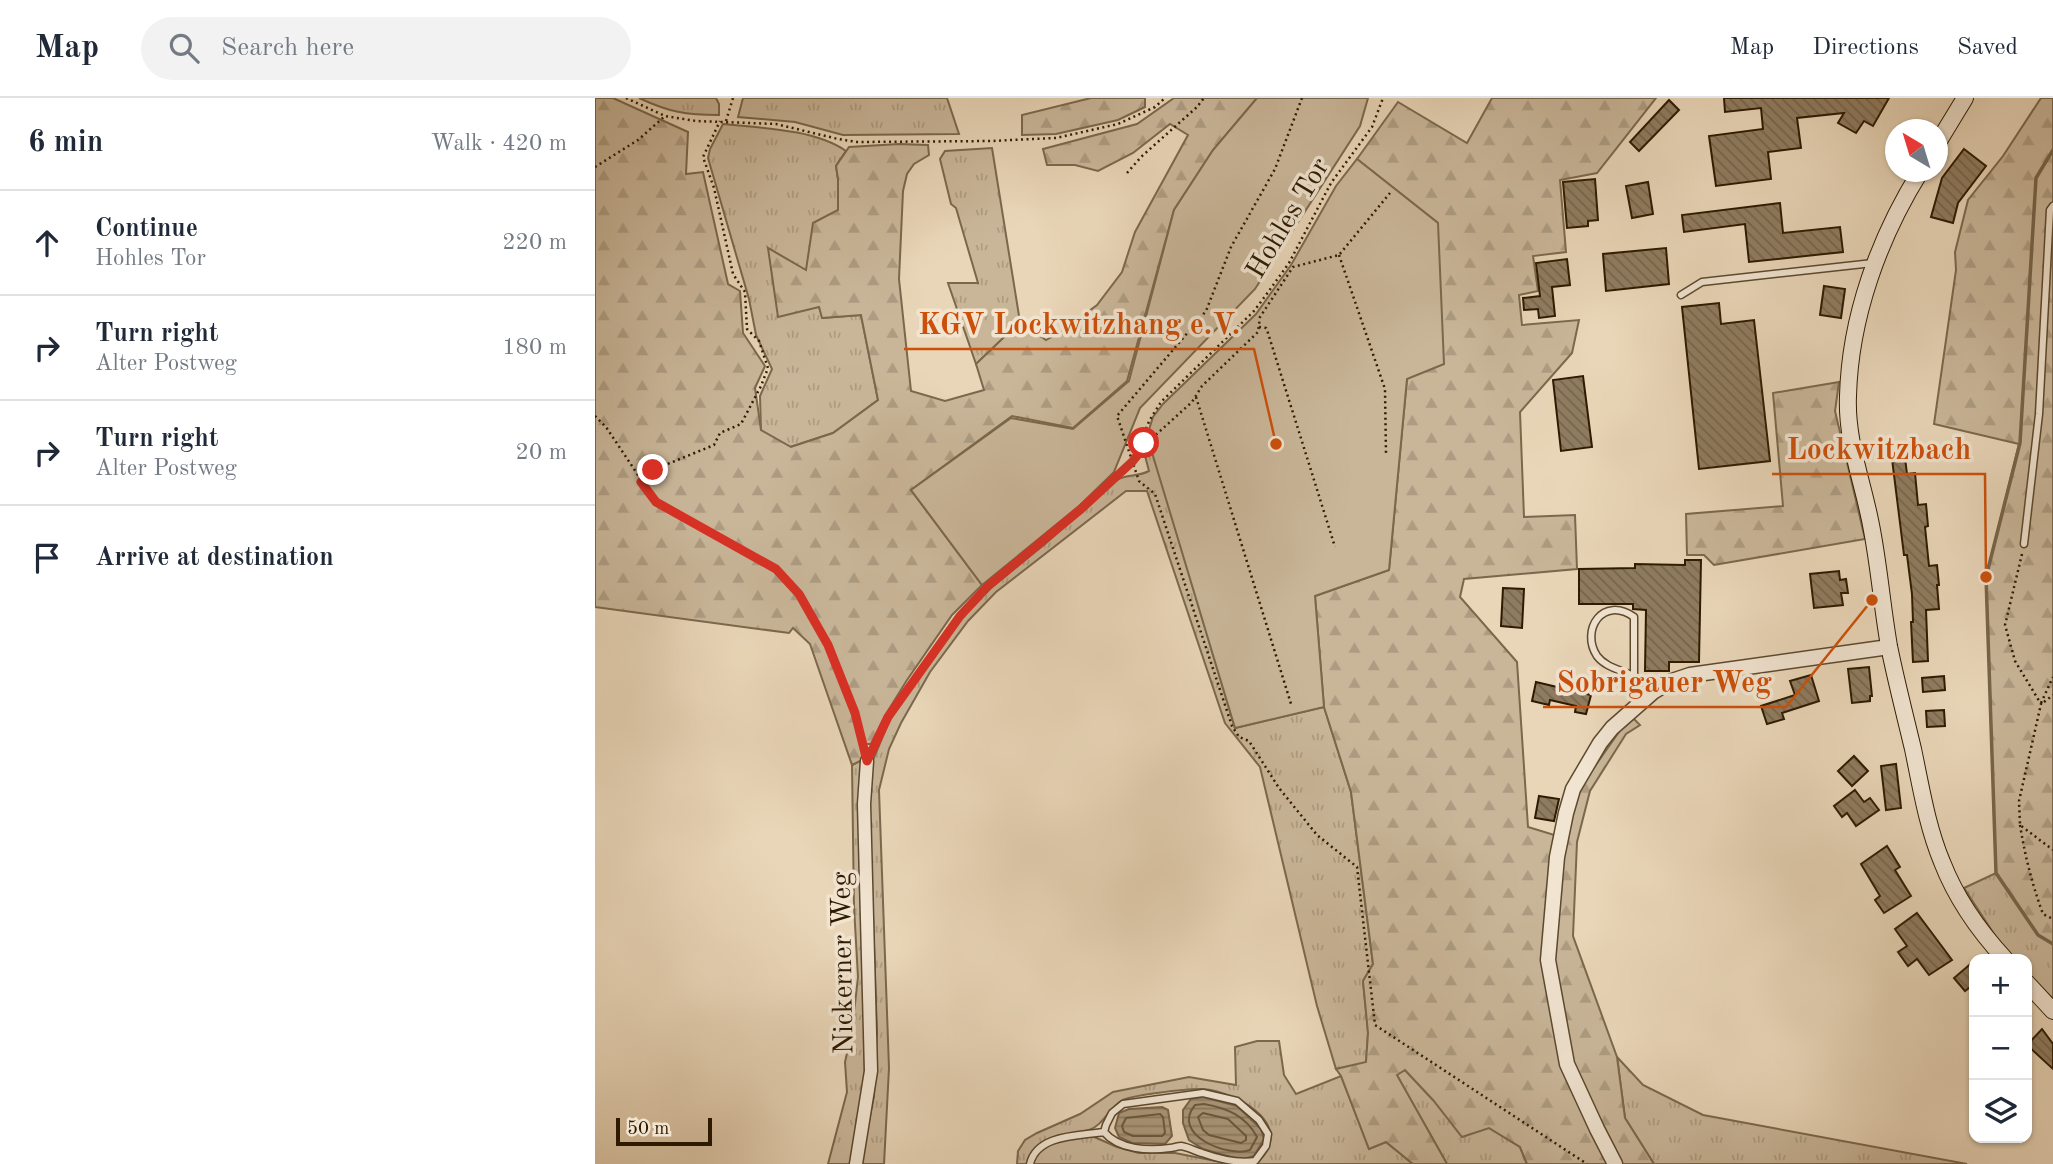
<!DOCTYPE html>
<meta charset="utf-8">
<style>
:root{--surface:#fff;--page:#f2f2f3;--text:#1f2937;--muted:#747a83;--line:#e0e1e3}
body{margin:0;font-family:"Old Standard TT",serif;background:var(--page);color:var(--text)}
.controls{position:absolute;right:21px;bottom:21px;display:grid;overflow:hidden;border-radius:14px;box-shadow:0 2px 5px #0004}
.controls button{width:63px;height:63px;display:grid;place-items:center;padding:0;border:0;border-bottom:2px solid var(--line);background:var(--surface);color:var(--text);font:35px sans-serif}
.compass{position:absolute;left:1290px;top:21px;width:63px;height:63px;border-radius:50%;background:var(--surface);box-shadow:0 2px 5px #0004;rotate:322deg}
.scale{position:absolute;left:21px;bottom:18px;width:96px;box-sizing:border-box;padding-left:7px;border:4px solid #2d1a00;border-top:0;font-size:19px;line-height:24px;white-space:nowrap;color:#2d1a00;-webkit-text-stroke:5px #f1e4d1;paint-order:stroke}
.stop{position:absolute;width:21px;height:21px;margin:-16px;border:5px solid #d93025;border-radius:50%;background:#fff}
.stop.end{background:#d93025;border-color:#fff;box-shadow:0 2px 7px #0008}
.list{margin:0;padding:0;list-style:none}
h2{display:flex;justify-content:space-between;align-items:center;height:91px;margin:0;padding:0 28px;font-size:30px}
h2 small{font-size:23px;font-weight:400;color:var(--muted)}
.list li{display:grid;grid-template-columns:46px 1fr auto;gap:21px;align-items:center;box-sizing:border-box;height:105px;padding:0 28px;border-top:2px solid var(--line)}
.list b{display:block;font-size:26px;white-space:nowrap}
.list p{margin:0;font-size:23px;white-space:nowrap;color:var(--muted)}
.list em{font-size:23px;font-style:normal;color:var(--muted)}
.icon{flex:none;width:38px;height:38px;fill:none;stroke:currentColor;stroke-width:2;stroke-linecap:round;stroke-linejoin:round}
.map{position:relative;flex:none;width:1458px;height:1066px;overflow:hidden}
header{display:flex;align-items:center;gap:42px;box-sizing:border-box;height:98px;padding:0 35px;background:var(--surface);border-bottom:2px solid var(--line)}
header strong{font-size:33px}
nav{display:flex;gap:38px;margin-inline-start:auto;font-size:24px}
.search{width:490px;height:63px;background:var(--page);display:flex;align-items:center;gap:18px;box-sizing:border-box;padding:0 24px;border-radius:38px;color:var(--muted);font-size:26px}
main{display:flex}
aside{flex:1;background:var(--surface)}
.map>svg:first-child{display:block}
.grass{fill:url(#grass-tufts);stroke:#7b684c;stroke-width:2}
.forest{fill:url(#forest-firs);stroke:#7b684c;stroke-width:2}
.garden{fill:#c9b699;stroke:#7b684c;stroke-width:2}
.water{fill:url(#water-rules);stroke:#776449;stroke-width:2}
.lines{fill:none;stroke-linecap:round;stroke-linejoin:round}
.shore{stroke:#6b583c;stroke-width:2}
.stream{stroke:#776449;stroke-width:3.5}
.building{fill:url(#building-back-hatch);stroke:#2d1a00;stroke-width:2}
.service-casing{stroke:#5c492e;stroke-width:9}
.minor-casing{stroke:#5c492e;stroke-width:15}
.tertiary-casing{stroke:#5c492e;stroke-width:17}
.secondary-casing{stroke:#2d1a00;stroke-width:18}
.path{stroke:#2d1a00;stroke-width:2.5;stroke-dasharray:2 3.5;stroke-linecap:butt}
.service{stroke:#f1e4d1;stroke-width:6}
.minor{stroke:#f1e4d1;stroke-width:12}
.tertiary{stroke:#f1e4d1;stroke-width:14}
.secondary{stroke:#f1e4d1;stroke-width:16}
.route{stroke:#d93025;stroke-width:9}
.labels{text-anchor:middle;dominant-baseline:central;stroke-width:7;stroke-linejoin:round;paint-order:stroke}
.street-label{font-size:28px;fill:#2d1a00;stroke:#f1e4d1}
.leader{fill:none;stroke:#cc500a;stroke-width:2.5}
.callout-dot{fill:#cc500a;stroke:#f1e4d1;stroke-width:2.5}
.callout-label{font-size:30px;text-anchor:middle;font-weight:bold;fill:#cc500a;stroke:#f1e4d1;stroke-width:7;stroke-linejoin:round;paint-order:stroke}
</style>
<header>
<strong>Map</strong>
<div class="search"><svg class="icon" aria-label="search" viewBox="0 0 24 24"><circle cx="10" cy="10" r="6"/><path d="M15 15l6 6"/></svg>Search here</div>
<nav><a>Map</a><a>Directions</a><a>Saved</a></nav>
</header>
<main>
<aside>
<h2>6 min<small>Walk · 420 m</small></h2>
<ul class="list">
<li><svg class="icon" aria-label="ahead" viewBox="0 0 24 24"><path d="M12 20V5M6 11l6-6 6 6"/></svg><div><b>Continue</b><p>Hohles Tor</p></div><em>220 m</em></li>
<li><svg class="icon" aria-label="right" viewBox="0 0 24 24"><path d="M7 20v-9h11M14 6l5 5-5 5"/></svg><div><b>Turn right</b><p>Alter Postweg</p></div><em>180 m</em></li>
<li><svg class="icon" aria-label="right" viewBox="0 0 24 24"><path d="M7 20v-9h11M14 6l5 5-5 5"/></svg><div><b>Turn right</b><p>Alter Postweg</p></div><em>20 m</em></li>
<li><svg class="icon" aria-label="arrive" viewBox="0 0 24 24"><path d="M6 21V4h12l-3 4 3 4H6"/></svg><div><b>Arrive at destination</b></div></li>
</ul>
</aside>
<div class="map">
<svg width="1458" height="1066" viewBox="0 0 1458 1066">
<defs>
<pattern id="grass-tufts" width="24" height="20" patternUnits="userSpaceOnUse" patternTransform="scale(1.75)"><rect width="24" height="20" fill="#c9b699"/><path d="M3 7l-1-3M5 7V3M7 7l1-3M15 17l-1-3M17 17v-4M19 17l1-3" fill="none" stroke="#ad9c82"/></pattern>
<pattern id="forest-firs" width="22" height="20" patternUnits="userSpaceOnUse" patternTransform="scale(1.75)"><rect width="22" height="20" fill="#c9b699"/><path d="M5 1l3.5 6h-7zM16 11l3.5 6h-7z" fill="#ad9c82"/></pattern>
<pattern id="water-rules" width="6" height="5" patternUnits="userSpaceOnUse" patternTransform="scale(1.75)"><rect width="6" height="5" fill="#a99679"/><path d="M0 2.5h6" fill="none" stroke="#8a7a61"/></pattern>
<pattern id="building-back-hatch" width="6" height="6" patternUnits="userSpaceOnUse" patternTransform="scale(1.75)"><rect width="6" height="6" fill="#8f7c60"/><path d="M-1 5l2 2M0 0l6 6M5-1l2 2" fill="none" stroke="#75654d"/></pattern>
</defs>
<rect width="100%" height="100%" fill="#e9d6b8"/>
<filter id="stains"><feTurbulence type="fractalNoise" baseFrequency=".00286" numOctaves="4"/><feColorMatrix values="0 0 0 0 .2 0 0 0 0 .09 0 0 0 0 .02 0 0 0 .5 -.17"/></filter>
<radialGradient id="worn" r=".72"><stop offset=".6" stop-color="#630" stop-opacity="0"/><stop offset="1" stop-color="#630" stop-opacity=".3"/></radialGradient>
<g class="grass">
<path d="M44,0H121L124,6V17C91,17 74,14 44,0Z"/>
<polygon points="148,0 352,0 364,36 248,37 200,24 143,19"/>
<path d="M128,26C166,30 219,31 251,53L241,68L243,81V112L211,173L174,151L224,209L228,220L266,217L283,302L238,335L195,349L166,333L165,298L177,271L161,237L154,201L113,60L115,51Z"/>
<polygon points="397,50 425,224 381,266 353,185 383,185 361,110 356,106 345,61 350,53"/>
<path d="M556,349L640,630L729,609L756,694L778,866L768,883L773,935L771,965L741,971L722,908L665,669L630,625L552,393H531L401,494L373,523L335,574L306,625L294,651L284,692L294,970L289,1066H265L279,998L282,934L274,701L278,662L295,621L321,582L369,517L397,489L450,446L522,382C531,376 543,379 554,373L549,354Z"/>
<polygon points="267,662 270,997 256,1066 233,1066 252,994 250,964 257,933 263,879 259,809 257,667"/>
<polygon points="1401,775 1443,837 1458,846 1458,902 1432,875 1432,861 1420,861 1403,842 1369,790"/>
<path d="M662,943H684L689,977L701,996L746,978L774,1051L791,1044L818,1066H656C665,1063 671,1057 674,1048C686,1016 631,991 605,991C591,991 535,997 526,1003C514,1011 507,1028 494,1032C469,1040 442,1034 433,1066H422L423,1053L430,1042L442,1035L485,1016L518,994L594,979L641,987L640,949Z"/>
<polygon points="1022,959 1048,987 1108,1017 1372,1066 1059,1066 1030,1020"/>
<polygon points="810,972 838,1002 894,1030 925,1049 932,1066 852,1066 801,976"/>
<path d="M497,1038L522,1049L544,1055H580L636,1066H438C440,1062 440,1058 442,1055C452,1042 482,1040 497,1038Z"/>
</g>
<g class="forest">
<polygon points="0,0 18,0 93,34 91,76 108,74 133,186 145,193 148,235 170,268 160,290 166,332 196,349 238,335 283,302 266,217 227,220 224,209 183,219 173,150 211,172 218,125 243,112 243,81 241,68 254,49 304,46 333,47 334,57 319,66 312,76 308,93 304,181 316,293 350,303 389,292 381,266 425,224 451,242 467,233 502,207 527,174 540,134 593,37 575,26 538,55 503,73 480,67 452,67 448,51 542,26 579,0 662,0 618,52 579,112 532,283 478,330 417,318 316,392 387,487 357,517 312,582 291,616 276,646 270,646 267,662 257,667 215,546 198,530 194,535 0,509"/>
<polygon points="496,0 550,0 550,9 523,22 461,36 427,37 427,17"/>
<polygon points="897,0 1061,0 1002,75 965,82 971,154 938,158 943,193 924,197 927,227 984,222 977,255 925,314 929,419 980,417 982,471 869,481 865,499 922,564 933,729 969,740 981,695 1031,624 1037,619 1045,627 1031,636 995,693 982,744 978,838 1022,959 1030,1020 1059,1066 932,1066 925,1049 894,1030 867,1039 838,1002 810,972 802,977 852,1066 818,1066 791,1044 774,1051 746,978 741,971 771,964 773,935 768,883 778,866 756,694 729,609 720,498 794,472 812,281 843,125 762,61 803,4 872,45"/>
<polygon points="1446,0 1458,0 1458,846 1443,837 1401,775 1391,479 1424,346 1339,326 1361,172 1360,154 1373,102 1408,58"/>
<polygon points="1244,284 1240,313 1270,441 1119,467 1109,457 1092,457 1091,416 1188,408 1178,295"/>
</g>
<g class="garden">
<polygon points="662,0 773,0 765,28 660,191 545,310 519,374 484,408 387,487 316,392 416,320 478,331 534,283 579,112 618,52"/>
<polygon points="762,61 843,125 849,266 812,281 794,472 720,498 729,609 640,630 552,338 558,319 568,306 661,216 696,167 741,88"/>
</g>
<g class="water">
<polygon points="608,999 642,1008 666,1031 669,1041 659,1058 646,1062 608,1051 594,1042 588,1025 588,1012 596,1001"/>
<polygon points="567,1009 573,1012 577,1038 570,1046 537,1045 524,1039 520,1030 524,1015 534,1011"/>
</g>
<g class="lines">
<g class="shore">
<path d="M609,1006C632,1010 651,1018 662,1039L655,1052C634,1060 575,1037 600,1007Z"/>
<polygon points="608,1015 633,1021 651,1038 651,1042 646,1045 614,1037 608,1032 603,1019"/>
<polygon points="565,1016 568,1019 570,1035 567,1038 538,1038 529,1034 527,1028 531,1020"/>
</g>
<polyline class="stream" points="1458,52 1441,80 1425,345 1391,479 1401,775 1443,837 1458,846"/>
</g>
<g class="building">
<polygon points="1129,0 1294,0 1278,28 1269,23 1261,35 1243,25 1249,15 1202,20 1206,50 1173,54 1176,81 1121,88 1114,38 1168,31 1166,10 1130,14"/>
<polygon points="1074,2 1084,12 1044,53 1035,44"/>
<polygon points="1369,51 1391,68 1363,105 1358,125 1336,119 1347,80"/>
<polygon points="1000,81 1003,122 993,123 993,128 972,130 968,84"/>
<polygon points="1053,84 1058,116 1037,120 1031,88"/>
<polygon points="1185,105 1188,135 1245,129 1248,154 1154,164 1150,126 1089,134 1087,117"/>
<polygon points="1071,150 1074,186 1011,193 1008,156"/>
<polygon points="972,161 975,187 957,189 960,218 944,220 943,211 929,212 928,200 945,198 941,165"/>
<polygon points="1229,188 1250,191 1246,220 1225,217"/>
<polygon points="1124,205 1126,226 1159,222 1175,363 1104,371 1087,209"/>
<polygon points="988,278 997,349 966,353 958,282"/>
<polygon points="1308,344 1312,376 1320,375 1323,407 1331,406 1333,428 1330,429 1334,468 1342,467 1344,487 1342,487 1344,511 1331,512 1333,563 1318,564 1316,524 1318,524 1317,496 1312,457 1309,457 1297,361 1292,362 1290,346"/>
<polygon points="1090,462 1106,462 1104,564 1074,564 1074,573 1050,573 1051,512 1038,511 1038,506 984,506 984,471 1040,470 1040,466 1090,467"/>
<polygon points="1244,473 1245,482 1251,481 1253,495 1246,495 1248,507 1219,510 1215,476"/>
<polygon points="908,490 929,491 927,530 906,528"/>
<polygon points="1274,569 1277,598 1275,598 1275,603 1257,605 1253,571"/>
<polygon points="1216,577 1224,603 1187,615 1189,621 1172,626 1166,608 1200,597 1195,583"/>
<polygon points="1349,578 1350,592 1328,594 1327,580"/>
<polygon points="941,584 996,597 991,616 980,614 981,608 955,602 954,607 937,603"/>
<polygon points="1349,612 1350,628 1332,629 1331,613"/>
<polygon points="1259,658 1273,673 1257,688 1243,673"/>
<polygon points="1301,666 1306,710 1291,712 1286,668"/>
<polygon points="1260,692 1269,704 1275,700 1284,712 1261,728 1252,715 1247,719 1239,708"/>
<polygon points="944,698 964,701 959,723 940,720"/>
<polygon points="1292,748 1305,769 1300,772 1316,798 1289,815 1280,802 1285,798 1266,766"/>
<polygon points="1322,815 1357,862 1334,877 1322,861 1313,868 1303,854 1312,848 1300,831"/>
<polygon points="1379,863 1379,886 1370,893 1359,880"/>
<polygon points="1447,931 1458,946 1458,971 1432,947"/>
</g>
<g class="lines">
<defs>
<g id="service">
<polyline points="1086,197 1107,184 1278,165"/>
<polyline points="1429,446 1444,316 1455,112 1458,108"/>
<path d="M1039,578V519C1008,497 985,532 1002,558C1011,570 1028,572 1040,579C1047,582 1051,587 1056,593"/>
<path d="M435,1066C442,1036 484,1038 509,1034C524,1052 554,1053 575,1050C577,1050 584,1048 586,1048C593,1049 600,1053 607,1055C624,1061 642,1066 660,1063L671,1048L673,1036L664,1022L642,1003L608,995L528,1006L517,1015L511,1027L509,1034"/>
</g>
<polyline id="minor" points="261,1066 276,973 269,706 272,663"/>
<polyline id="tertiary" points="1020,1066 1002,1031 972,966 953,862 962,759 971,715 978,691 1005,645 1017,630 1058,594 1077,583 1095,577 1294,549"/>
<g id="secondary">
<polyline points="1342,46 1370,0"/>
<path d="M1325,74C1284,140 1255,219 1253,298C1251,343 1268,384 1276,427C1284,467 1287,508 1294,548C1301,583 1310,617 1318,651C1326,689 1332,728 1347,764C1361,800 1384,833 1410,861"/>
<polyline points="1432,885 1458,913"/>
</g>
</defs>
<use href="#service" class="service-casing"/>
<use href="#minor" class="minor-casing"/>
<use href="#tertiary" class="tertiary-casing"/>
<use href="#secondary" class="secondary-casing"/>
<g class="path">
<polyline points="31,0 70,18 101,23 181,26 243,41 262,44 396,43 461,40 523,26 560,9 570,0"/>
<polyline points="707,0 680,71 636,149 611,213 522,318 544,383 560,396 637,628 644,639 654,643 684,690 722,737 762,769 780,927 992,1066"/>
<polyline points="131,23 138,0"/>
<polyline points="0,69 43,42 70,18"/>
<polyline points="532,75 546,59 602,9 609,0"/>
<polyline points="744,157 790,291 791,357"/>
<polyline points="664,229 671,230 673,235 740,449"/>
<polyline points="601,299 696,606"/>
<polyline points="0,318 11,329 61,404 181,471 203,496 233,547 260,615 269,650"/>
<path d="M550,347C546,332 558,317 566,304L659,213L671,197L694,165L736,85L777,29L788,0"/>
<polyline points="46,384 58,372 119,347 125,335 146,326 166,288 173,270 164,243 152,231 150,194 138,176 119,90 108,59 125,23"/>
<polyline points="1427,456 1410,527 1420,563 1446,606 1424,703 1425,727 1458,752"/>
<polyline points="1449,604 1458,597"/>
<polyline points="1446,605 1458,579"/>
<polyline points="277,653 293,619 365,518 393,488 486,411 537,364 554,343 597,304 607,288 663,234 665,219 698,169 744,157 795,95"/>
<path d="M1425,727C1430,758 1437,786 1448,816L1458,821"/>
</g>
<use href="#service" class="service"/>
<use href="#minor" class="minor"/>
<use href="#tertiary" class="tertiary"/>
<use href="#secondary" class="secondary"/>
</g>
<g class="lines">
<polyline class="route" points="58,372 46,384 61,404 181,471 204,496 233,547 260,615 272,663 293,619 365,518 393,488 486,411 537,364 550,348 549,345"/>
</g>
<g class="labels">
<g class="street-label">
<text transform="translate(694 121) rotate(-59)">Hohles Tor</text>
<text transform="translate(249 865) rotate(-91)">Nickerner Weg</text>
</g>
</g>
<path class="leader" d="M681 346L659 251H309M1391 479L1390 376H1177M1277 502L1191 609H948"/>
<g class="callout-dot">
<circle cx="681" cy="346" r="7"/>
<circle cx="1391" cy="479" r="7"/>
<circle cx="1277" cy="502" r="7"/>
</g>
<g class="callout-label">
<text x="484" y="236">KGV Lockwitzhang e.V.</text>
<text x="1284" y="361">Lockwitzbach</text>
<text x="1069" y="594">Sobrigauer Weg</text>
</g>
<rect width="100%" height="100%" filter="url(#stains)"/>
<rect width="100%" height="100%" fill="url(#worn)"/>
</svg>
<div class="controls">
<button>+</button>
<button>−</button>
<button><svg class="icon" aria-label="layers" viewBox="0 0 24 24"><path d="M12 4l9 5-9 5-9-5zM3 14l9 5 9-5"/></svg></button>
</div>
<svg class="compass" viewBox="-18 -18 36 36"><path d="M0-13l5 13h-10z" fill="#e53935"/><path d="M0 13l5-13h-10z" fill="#747a83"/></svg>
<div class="scale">50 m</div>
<div class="stop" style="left:549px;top:345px"></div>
<div class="stop end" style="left:58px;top:372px"></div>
</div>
</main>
